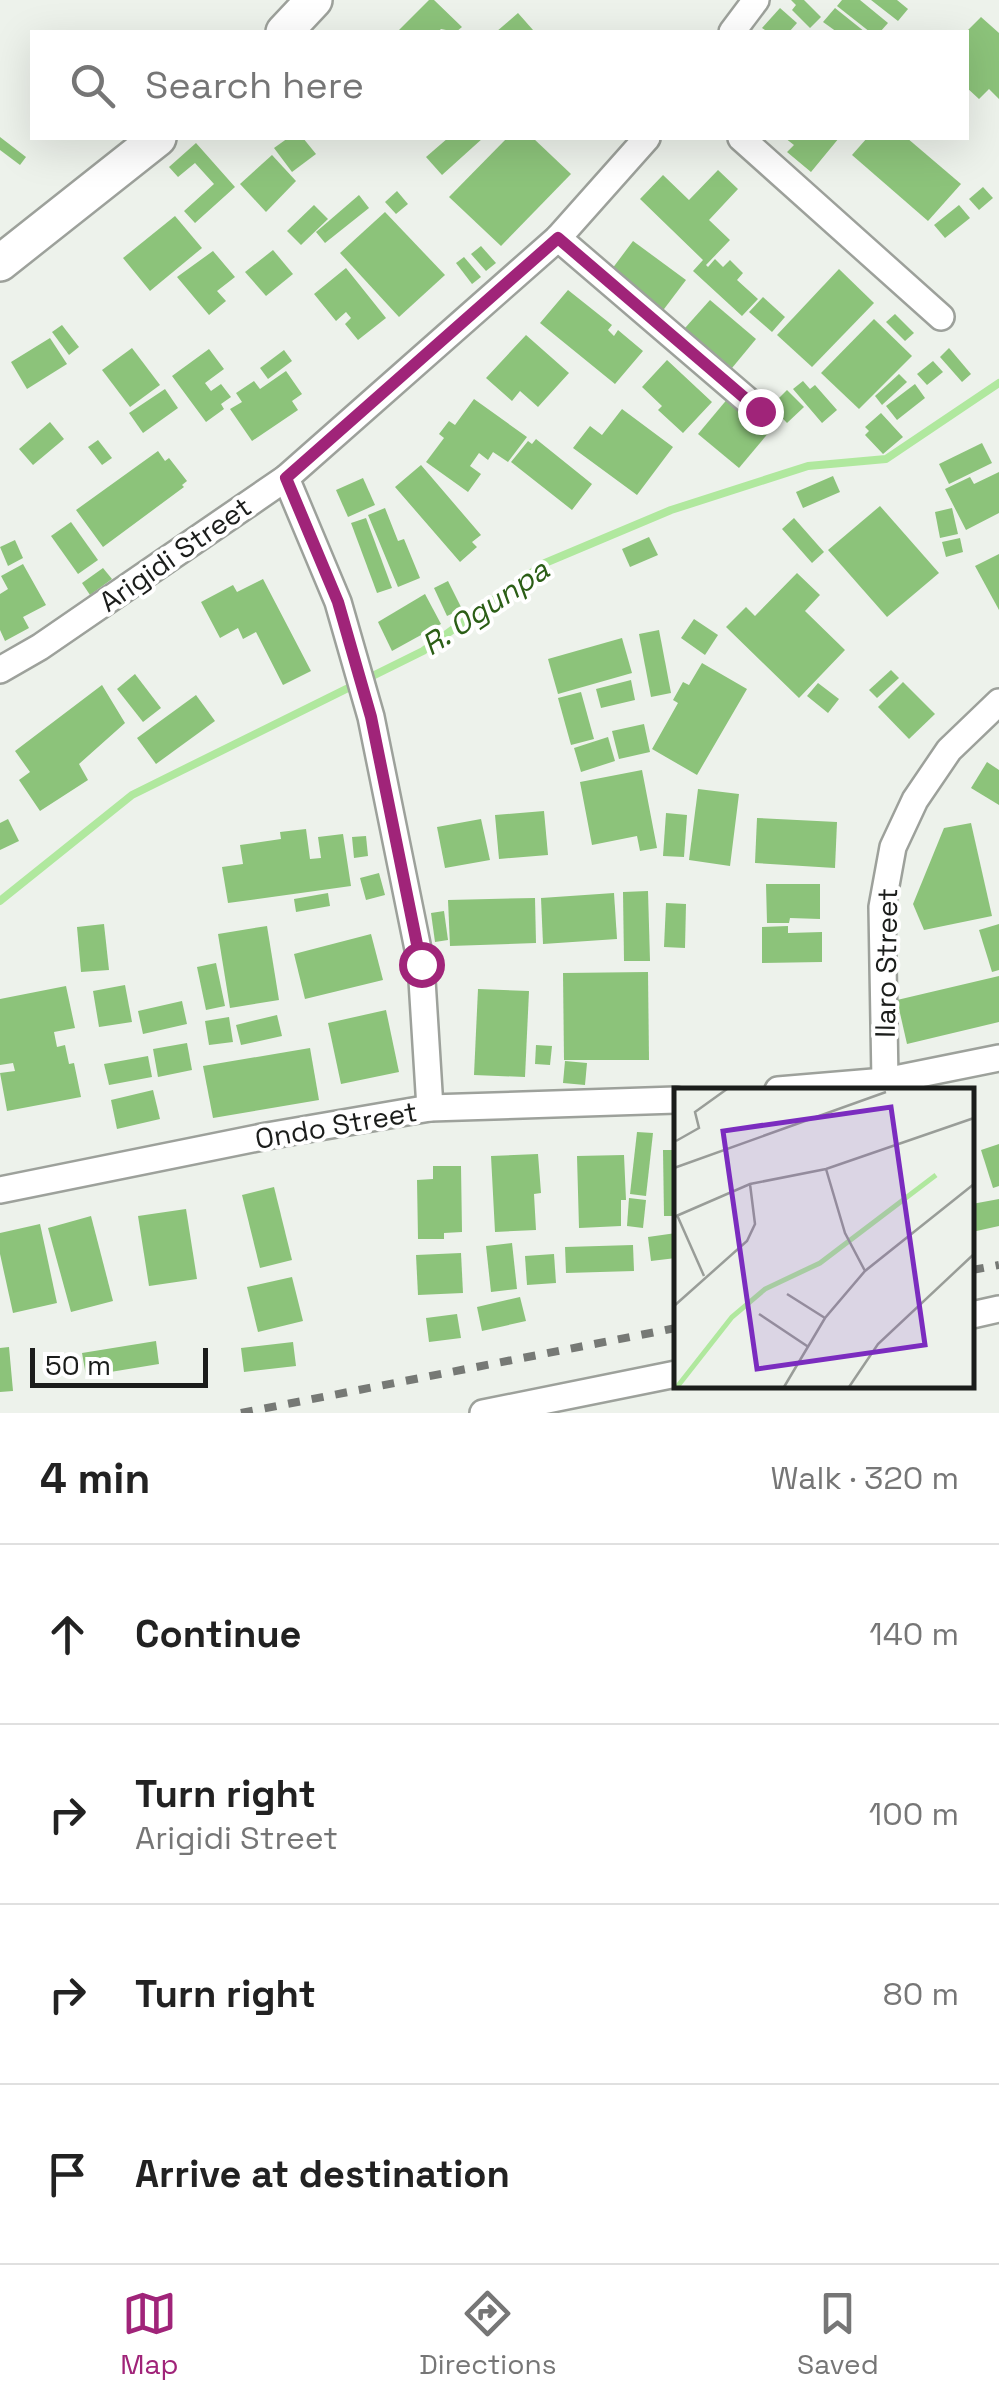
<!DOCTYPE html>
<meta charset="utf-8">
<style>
:root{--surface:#fff;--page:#f2f2f2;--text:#222;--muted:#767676;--line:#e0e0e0;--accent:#a02479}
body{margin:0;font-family:"Space Grotesk",sans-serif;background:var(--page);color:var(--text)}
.scale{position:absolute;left:30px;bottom:25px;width:178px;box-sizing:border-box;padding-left:10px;border:5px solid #1b1d1b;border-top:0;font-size:28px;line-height:35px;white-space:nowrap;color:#1b1d1b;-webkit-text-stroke:8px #fff;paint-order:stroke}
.stop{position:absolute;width:30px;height:30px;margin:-22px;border:8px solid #a02479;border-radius:50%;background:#fff}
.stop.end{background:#a02479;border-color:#fff;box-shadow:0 2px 10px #0008}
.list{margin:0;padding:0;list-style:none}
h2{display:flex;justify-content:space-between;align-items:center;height:130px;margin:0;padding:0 40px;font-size:42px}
h2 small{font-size:32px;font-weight:400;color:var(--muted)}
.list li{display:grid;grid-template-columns:65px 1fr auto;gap:30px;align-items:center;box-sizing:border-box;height:180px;padding:0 40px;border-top:2px solid var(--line)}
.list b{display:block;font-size:38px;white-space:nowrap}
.list p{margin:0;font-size:32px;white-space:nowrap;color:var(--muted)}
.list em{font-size:32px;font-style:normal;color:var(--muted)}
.icon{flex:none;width:55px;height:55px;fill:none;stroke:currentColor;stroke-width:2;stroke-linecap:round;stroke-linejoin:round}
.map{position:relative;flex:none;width:999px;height:1413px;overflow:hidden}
.search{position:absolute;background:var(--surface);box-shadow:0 10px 40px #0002;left:30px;right:30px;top:30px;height:110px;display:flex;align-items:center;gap:25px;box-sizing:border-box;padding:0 35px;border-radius:0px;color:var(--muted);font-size:38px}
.sheet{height:850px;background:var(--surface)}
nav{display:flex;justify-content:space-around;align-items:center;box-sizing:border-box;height:140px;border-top:2px solid var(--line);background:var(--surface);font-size:28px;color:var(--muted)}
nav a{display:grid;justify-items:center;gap:5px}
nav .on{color:var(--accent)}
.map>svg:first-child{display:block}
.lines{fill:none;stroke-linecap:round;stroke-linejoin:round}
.stream{stroke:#b0e89e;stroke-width:8}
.building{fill:#8cc37a}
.minor-casing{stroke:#9da19b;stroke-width:30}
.secondary-casing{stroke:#9da19b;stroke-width:40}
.minor{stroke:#fff;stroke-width:25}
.secondary{stroke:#fff;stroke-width:35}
.rail{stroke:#767975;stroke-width:8;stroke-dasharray:12 12;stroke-linecap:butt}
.route{stroke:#a02479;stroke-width:12}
.labels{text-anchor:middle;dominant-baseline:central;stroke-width:8;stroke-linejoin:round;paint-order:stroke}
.street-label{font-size:28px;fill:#1b1d1b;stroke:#fff}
.water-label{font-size:30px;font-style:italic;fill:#2b5e16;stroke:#fff}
.inset-river{fill:none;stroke:#b0e89e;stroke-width:5}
.inset-road{fill:none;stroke:#999d98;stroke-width:2.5}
.view{fill:#7b2cbf;fill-opacity:0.15;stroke:#7b2cbf;stroke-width:5}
.inset-edge{fill:none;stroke:#1b1d1b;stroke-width:5}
</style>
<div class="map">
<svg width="999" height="1413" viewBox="0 0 999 1413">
<rect width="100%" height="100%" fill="#edf2eb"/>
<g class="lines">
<polyline class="stream" points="0,901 132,795 423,651 545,563 671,510 808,466 886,459 999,383"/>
</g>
<g class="building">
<polygon points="429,0 434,0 462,27 456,32 441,29 438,32 397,32"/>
<polygon points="791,0 804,0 821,17 810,28 792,10 796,5"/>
<polygon points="842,0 860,0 888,23 880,32 870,32 837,6"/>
<polygon points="871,0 897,0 908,9 898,21"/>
<polygon points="780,8 797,23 789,32 768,32 762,28"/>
<polygon points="835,8 865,32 837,32 823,22"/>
<polygon points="518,13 533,30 529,32 496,32"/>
<polygon points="981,17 999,33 999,99 989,89 979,99 966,87 966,32"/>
<polygon points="0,137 26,157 20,165 0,150"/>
<polygon points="288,138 303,138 316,154 292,172 274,148"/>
<polygon points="448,138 483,138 442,175 426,157"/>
<polygon points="507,138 533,138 571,174 501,246 449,197"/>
<polygon points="785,138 839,138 811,172 787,152 794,145"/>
<polygon points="867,138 907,138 961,184 928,221 852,155"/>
<polygon points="196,143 235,187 195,223 184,211 214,184 195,163 178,177 169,167"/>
<polygon points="272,155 296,181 266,212 240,184"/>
<polygon points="718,170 738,189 709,220 730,240 706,265 708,267 715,259 723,267 730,260 743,273 737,280 758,299 742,316 693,271 703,260 640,199 663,175 689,200"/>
<polygon points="983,187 993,198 979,210 969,199"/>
<polygon points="397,191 408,204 396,214 385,202"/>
<polygon points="359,195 369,208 325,243 316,232"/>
<polygon points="314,205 328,219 301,245 287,231"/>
<polygon points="959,205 970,218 945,238 934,225"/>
<polygon points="385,212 445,275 399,317 340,253"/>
<polygon points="175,216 202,248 150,291 123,258"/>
<polygon points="633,241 686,280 658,317 606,277"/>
<polygon points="481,246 496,263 486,271 471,254"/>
<polygon points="273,250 293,274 266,296 245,272"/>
<polygon points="213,251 235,277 217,291 226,301 209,315 177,277"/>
<polygon points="464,257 481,277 472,284 456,263"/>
<polygon points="346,268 386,318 358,340 345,324 351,318 346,312 336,321 314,294"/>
<polygon points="839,269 874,303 812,367 777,335"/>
<polygon points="568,290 612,325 608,330 614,336 618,330 643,351 615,384 540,323"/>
<polygon points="763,297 785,317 772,332 749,312"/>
<polygon points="710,300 756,339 732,368 685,328"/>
<polygon points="895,314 914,333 905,341 886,322"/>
<polygon points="874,319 912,356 859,409 821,373"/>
<polygon points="62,325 79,347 69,355 52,332"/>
<polygon points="526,335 569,373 538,407 520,391 512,401 486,378"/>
<polygon points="50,338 67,364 27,389 11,362"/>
<polygon points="132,348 160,385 130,407 102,370"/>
<polygon points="949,348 971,374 962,382 940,357"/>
<polygon points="209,349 224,369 205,383 211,391 221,384 231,397 221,404 224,409 206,422 172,376"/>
<polygon points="284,350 292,361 268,379 260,368"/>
<polygon points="667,360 712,402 683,433 658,410 662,406 642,387"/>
<polygon points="933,361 943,372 927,385 917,374"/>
<polygon points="286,371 302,394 292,401 298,410 252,441 230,409 242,402 236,393 254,381 260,389"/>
<polygon points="899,374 907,382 882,405 875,396"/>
<polygon points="803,381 810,389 815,385 837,410 822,423 793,389"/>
<polygon points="915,384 925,398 897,420 886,406"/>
<polygon points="165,389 178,408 143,433 129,413"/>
<polygon points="787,390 804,407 787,423 771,406"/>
<polygon points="729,397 770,431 739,468 698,434"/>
<polygon points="474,399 527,437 508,462 493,452 488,460 479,453 470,466 481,474 468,492 426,462 444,438 439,434 449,421 455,425"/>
<polygon points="622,409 673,447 637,495 573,448 590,426 602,435"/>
<polygon points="881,413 903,437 883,454 865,435 869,431 865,427"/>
<polygon points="50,422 64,439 33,465 19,449"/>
<polygon points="536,439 592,484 572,510 511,462 528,441 532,444"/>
<polygon points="98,440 112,458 102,465 88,447"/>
<polygon points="982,443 992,463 949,484 939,464"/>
<polygon points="158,451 165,461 169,458 187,481 182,485 184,487 103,547 76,510"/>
<polygon points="421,465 481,535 472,542 477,547 460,562 395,487"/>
<polygon points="999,472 999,513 966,530 945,489 970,477 974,484"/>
<polygon points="833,476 840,492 803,508 796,492"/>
<polygon points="363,478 375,505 348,517 336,490"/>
<polygon points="880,506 939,573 887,617 828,550"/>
<polygon points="385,508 398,541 404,539 420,578 398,587 368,515"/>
<polygon points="952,508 958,534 940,538 935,512"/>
<polygon points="366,518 392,588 377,593 351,523"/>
<polygon points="794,518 824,552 812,563 782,529"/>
<polygon points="71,522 98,560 78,574 51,536"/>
<polygon points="649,537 658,555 630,567 622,549"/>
<polygon points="960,538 963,552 946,557 942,542"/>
<polygon points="15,540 23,558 8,566 0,547"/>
<polygon points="999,554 999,610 975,566"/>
<polygon points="23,564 46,605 23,617 29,628 5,641 0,630 0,594 8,589 1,576"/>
<polygon points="103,568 112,579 90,595 82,583"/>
<polygon points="797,573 820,595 805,611 845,650 799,698 726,627 746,607 755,616"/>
<polygon points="263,579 311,671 283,685 256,632 243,639 238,628 220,638 201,602 233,585 237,592"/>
<polygon points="448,581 462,609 447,616 434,588"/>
<polygon points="425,594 441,624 392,651 378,622"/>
<polygon points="694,619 718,635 705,655 681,638"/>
<polygon points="659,630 671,693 651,697 639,634"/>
<polygon points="622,638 632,673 558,694 548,659"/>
<polygon points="702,663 747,689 697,775 652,749 678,703 673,700 683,682 689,685"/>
<polygon points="891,670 899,678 877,698 869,690"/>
<polygon points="135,674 161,708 143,722 117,689"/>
<polygon points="631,680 635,700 601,708 596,689"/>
<polygon points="903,682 935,714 909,739 878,707"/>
<polygon points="818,683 839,699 828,713 807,696"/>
<polygon points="102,685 125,723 79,764 88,780 40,811 19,780 30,772 15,751"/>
<polygon points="581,692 594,739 571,745 558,698"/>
<polygon points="196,695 215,721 156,764 137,738"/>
<polygon points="644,724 650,752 619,759 612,731"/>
<polygon points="608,737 615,761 581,772 574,748"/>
<polygon points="987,762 999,770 999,805 971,788"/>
<polygon points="642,770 657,848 640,851 637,836 592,845 580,782"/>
<polygon points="698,789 739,794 730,866 689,860"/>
<polygon points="544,811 548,855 499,859 495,815"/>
<polygon points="666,813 687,815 684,857 663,856"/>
<polygon points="757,818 837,822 835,868 755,863"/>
<polygon points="8,819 19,841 0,850 0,823"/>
<polygon points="481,819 490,860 445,868 437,827"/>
<polygon points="971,823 992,916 924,930 913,904 944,828"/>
<polygon points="306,829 310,859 321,858 318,837 343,834 351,886 228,903 222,867 243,864 240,845 281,839 280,832"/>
<polygon points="366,836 368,856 354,858 352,837"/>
<polygon points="379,873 385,895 366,900 360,878"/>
<polygon points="766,884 820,884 820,919 790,918 789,923 767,923"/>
<polygon points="648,891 650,961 624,961 623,892"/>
<polygon points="328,893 330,906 296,912 294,899"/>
<polygon points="614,893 617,939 543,944 541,898"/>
<polygon points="535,898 536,943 450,946 448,900"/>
<polygon points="666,903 686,904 685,948 664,947"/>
<polygon points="444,911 448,940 435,942 431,913"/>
<polygon points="104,924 109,970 81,972 77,927"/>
<polygon points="999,924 999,970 992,972 979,930"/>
<polygon points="267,926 279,1000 230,1008 218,934"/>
<polygon points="788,926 788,933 822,932 822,962 762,963 762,927"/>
<polygon points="371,934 383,980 305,999 294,954"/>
<polygon points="216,963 225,1006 206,1010 197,967"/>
<polygon points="648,972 649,1060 564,1060 563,973"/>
<polygon points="999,976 999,1022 907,1044 897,1000"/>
<polygon points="125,985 132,1022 99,1027 93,991"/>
<polygon points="66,986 75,1028 54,1032 57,1047 65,1045 69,1064 74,1063 81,1097 7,1111 0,1073 15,1071 13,1063 0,1065 0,999"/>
<polygon points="478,989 529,991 525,1077 474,1075"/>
<polygon points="182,1001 187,1024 143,1034 138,1011"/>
<polygon points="386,1010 399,1072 341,1084 328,1023"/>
<polygon points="277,1015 282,1036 241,1045 236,1025"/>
<polygon points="229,1017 233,1042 209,1045 205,1021"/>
<polygon points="187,1043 192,1070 158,1077 153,1049"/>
<polygon points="536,1045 552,1046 550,1065 535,1064"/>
<polygon points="310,1048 319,1100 213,1118 203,1066"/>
<polygon points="148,1056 152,1077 109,1085 104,1064"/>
<polygon points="565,1061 587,1063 585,1085 563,1083"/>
<polygon points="153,1090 160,1119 117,1129 111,1100"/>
<polygon points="637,1132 653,1133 646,1196 630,1194"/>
<polygon points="999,1144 999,1186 993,1188 981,1150"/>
<polygon points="663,1150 676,1150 676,1216 664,1216"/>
<polygon points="538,1154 541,1193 534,1194 536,1230 495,1232 491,1156"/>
<polygon points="624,1155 626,1200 621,1200 621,1226 579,1228 577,1156"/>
<polygon points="433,1166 461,1166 462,1232 444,1233 444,1239 418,1239 417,1180 433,1179"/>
<polygon points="274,1187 292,1260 260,1268 242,1195"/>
<polygon points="629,1198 646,1200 643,1228 627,1226"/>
<polygon points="999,1199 999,1226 972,1232 972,1204"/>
<polygon points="186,1209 197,1279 149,1286 138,1216"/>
<polygon points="91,1216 113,1301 71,1312 48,1228"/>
<polygon points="40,1224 57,1303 13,1313 0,1254 0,1233"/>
<polygon points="676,1233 676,1258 651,1261 648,1237"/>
<polygon points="512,1243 517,1289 491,1292 486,1246"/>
<polygon points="633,1245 634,1271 566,1273 565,1247"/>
<polygon points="461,1253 463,1293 418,1295 416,1255"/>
<polygon points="554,1254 556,1283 527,1285 525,1256"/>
<polygon points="292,1277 303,1321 258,1332 247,1287"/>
<polygon points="520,1297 526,1321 482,1331 477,1307"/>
<polygon points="457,1314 461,1338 429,1342 426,1318"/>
<polygon points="156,1341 159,1364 86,1376 82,1353"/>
<polygon points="293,1342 296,1366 244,1372 241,1348"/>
<polygon points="9,1347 13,1391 0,1392 0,1348"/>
</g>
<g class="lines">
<defs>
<g id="minor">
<polyline points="732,32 756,0"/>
<polyline points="741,138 941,317"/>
<polyline points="558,238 760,411"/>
<polyline points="286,478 338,602 371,717 421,964 430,1108"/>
<polyline points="0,670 40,647 286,478 558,238 647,138"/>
<polyline points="885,1081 882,907 893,847 915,800 949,750 999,702"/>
<polyline points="778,1090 885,1081 999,1058"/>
<polyline points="0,1190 267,1136 430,1108 676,1100"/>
<polyline points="972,1315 999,1309"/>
<polyline points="483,1413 676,1374"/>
</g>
<g id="secondary">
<polyline points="284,32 314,0"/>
<polyline points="0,263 158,138"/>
</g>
</defs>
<use href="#minor" class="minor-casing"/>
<use href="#secondary" class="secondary-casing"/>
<use href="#minor" class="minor"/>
<use href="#secondary" class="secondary"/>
<g class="rail">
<polyline points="972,1270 999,1265"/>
<polyline points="241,1413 676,1328"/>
</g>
</g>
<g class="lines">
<polyline class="route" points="421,964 371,717 338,602 286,478 558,238 760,411"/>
</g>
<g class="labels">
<g class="street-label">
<text transform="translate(175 554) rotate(-35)">Arigidi Street</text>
<text transform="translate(886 963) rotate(-89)">Ilaro Street</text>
<text transform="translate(336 1125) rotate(-10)">Ondo Street</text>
</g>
<g class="water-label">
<text transform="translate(485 607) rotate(-34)">R. Ogunpa</text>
</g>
</g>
<g transform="translate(674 1088)">
<rect width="300" height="300" fill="#edf2eb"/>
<path class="inset-river" d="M3,299L58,229L91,201L146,175L262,87"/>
<path class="inset-road" d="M2,53L25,40L21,24L53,1M0,80L212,4M152,81L171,145L191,183M3,127L30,188M0,129L76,96L152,81L300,30M113,206L151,230M0,218L73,153L81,136L76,96M85,226L133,258M110,299L151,230L191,183L300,96M175,299L204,256L300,166"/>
<path class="view" d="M217,19L251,257L83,281L49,43Z"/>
<rect width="300" height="300" class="inset-edge"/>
</g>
</svg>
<div class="scale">50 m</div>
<div class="stop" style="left:421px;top:964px"></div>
<div class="stop end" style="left:760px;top:411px"></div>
<div class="search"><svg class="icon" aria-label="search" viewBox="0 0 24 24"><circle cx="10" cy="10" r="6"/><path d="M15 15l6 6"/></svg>Search here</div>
</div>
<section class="sheet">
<h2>4 min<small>Walk · 320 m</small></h2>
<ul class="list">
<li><svg class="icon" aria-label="ahead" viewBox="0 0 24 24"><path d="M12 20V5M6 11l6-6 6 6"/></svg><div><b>Continue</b></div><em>140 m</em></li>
<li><svg class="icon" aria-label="right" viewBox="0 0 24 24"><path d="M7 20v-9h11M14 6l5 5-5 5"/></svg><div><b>Turn right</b><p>Arigidi Street</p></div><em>100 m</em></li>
<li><svg class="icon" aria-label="right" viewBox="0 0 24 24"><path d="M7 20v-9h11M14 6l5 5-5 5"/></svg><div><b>Turn right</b></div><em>80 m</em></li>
<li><svg class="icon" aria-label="arrive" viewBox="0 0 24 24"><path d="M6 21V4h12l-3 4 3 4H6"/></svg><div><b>Arrive at destination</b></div></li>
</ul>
</section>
<nav>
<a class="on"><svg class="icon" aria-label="map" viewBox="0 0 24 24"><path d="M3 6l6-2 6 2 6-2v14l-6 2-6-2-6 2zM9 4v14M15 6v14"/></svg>Map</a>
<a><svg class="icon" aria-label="directions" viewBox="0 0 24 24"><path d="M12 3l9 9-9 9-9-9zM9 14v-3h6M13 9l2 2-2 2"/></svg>Directions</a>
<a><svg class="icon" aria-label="saved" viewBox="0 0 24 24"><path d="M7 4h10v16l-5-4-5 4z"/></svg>Saved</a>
</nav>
